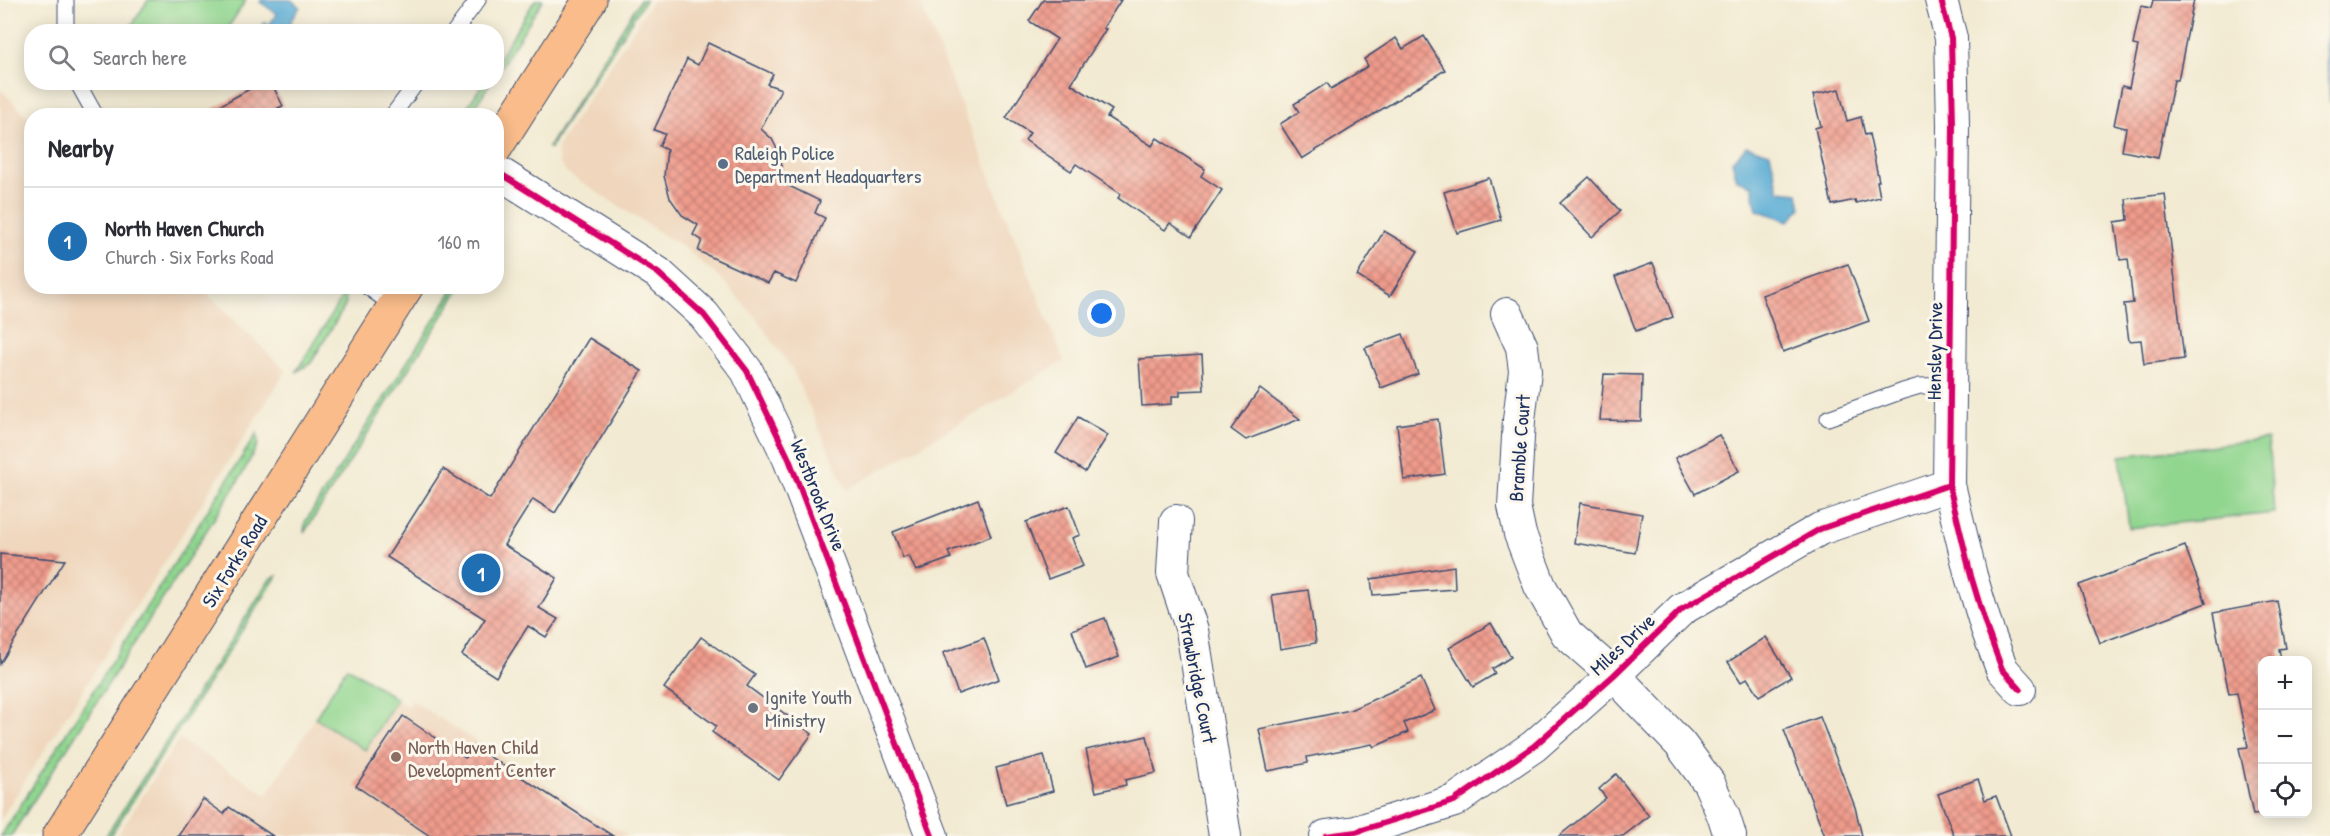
<!DOCTYPE html>
<meta charset="utf-8">
<style>
:root{--surface:#fff;--page:#f2f2f3;--text:#2b2b33;--muted:#7c7c81;--line:#e1e1e2;--accent:#1f6fb2}
body{margin:0;font-family:"Patrick Hand",sans-serif;background:var(--page);color:var(--text)}
.controls{position:absolute;right:18px;bottom:18px;display:grid;overflow:hidden;border-radius:12px;box-shadow:0 3px 15px #0003}
.controls button{width:54px;height:54px;display:grid;place-items:center;padding:0;border:0;border-bottom:2px solid var(--line);background:var(--surface);color:var(--text);font:30px sans-serif}
.you{position:absolute;left:1102px;top:314px;width:21px;height:21px;margin:-15px;border:4px solid #fff;border-radius:50%;background:#1a73e8;box-shadow:0 0 0 9px #1a73e833}
.badge{display:grid;place-items:center;width:39px;height:39px;border-radius:50%;background:var(--accent);color:#fff;font-size:20px;font-weight:700}
.pin{position:absolute;translate:-50% -50%;border:3px solid #fff;box-shadow:0 2px 6px #0006}
.list{margin:0;padding:0;list-style:none}
h2{display:flex;justify-content:space-between;align-items:center;height:78px;margin:0;padding:0 24px;font-size:26px}
h2 small{font-size:20px;font-weight:400;color:var(--muted)}
.list li{display:grid;grid-template-columns:39px 1fr auto;gap:18px;align-items:center;box-sizing:border-box;height:108px;padding:0 24px;border-top:2px solid var(--line)}
.list b{display:block;font-size:22px;white-space:nowrap}
.list p{margin:0;font-size:20px;white-space:nowrap;color:var(--muted)}
.list em{font-size:20px;font-style:normal;color:var(--muted)}
.icon{flex:none;width:33px;height:33px;fill:none;stroke:currentColor;stroke-width:2;stroke-linecap:round;stroke-linejoin:round}
.map{position:relative;flex:none;width:2330px;height:836px;overflow:hidden}
.search{position:absolute;background:var(--surface);box-shadow:0 3px 15px #0003;left:24px;top:24px;width:480px;height:66px;display:flex;align-items:center;gap:15px;box-sizing:border-box;padding:0 21px;border-radius:24px;color:var(--muted);font-size:22px}
.panel{position:absolute;background:var(--surface);box-shadow:0 3px 15px #0003;left:24px;top:108px;width:480px;height:186px;border-radius:24px}
.map>svg:first-child{display:block}
.built{fill:#efd6bc}
.grass{fill:url(#grass-dots);stroke:#568276;stroke-width:1.5}
.park{fill:#91d68f;stroke:#568276;stroke-width:1.5}
.water{fill:#59abd4;stroke:#3a6d99;stroke-width:1.5}
.building{fill:url(#building-cross-hatch)}
.lines{fill:none;stroke-linecap:round;stroke-linejoin:round}
.service-casing{stroke:#3b4b6f;stroke-width:17}
.minor-casing{stroke:#3b4b6f;stroke-width:34}
.primary-casing{stroke:#3b4b6f;stroke-width:35}
.service{stroke:#fff;stroke-width:15}
.minor{stroke:#fff;stroke-width:32}
.primary{stroke:#f9bc8a;stroke-width:33}
.cycleway-casing{stroke:#fbf7ec;stroke-width:10}
.cycleway{stroke:#d6006c;stroke-width:6}
.service-dot{fill:#5c6f8a;stroke:#fbf7ec;stroke-width:2}
.worship-dot{fill:#6b7280;stroke:#fbf7ec;stroke-width:2}
.education-dot{fill:#8d6e63;stroke:#fbf7ec;stroke-width:2}
.labels{text-anchor:middle;dominant-baseline:central;stroke-width:6;stroke-linejoin:round;paint-order:stroke}
.service-label{font-size:20px;fill:#4e5e75;stroke:#fbf7ec;text-anchor:start}
.street-label{font-size:20px;fill:#1b2f5e;stroke:#fbf7ec}
.worship-label{font-size:20px;fill:#5b616d;stroke:#fbf7ec;text-anchor:start}
.education-label{font-size:20px;fill:#785e54;stroke:#fbf7ec;text-anchor:start}
</style>
<div class="map">
<svg width="2330" height="836" viewBox="0 0 2330 836">
<defs>
<pattern id="grass-dots" width="8" height="8" patternUnits="userSpaceOnUse" patternTransform="scale(1.5)"><rect width="8" height="8" fill="#91d68f"/><path d="M2 2h.1M6 6h.1" fill="none" stroke="#7cb87e" stroke-width="1.8" stroke-linecap="round"/></pattern>
<pattern id="building-cross-hatch" width="8" height="8" patternUnits="userSpaceOnUse" patternTransform="scale(1.5)"><rect width="8" height="8" fill="#f09b8b"/><path d="M0 0l8 8M0 8l8-8" fill="none" stroke="#c27f75"/></pattern>
</defs>
<rect width="100%" height="100%" fill="#fbf7ec"/>
<filter id="ink" filterUnits="userSpaceOnUse"><feTurbulence type="fractalNoise" baseFrequency=".0167" numOctaves="2"/><feDisplacementMap in="SourceGraphic" scale="12" xChannelSelector="R" yChannelSelector="G"/><feConvolveMatrix kernelMatrix="1 2 1 2 8 2 1 2 1" color-interpolation-filters="sRGB"/></filter>
<filter id="wash" filterUnits="userSpaceOnUse"><feTurbulence type="fractalNoise" baseFrequency=".008" numOctaves="4" result="noise"/><feDisplacementMap in="SourceGraphic" scale="24" xChannelSelector="R" yChannelSelector="G"/><feGaussianBlur stdDeviation="1.35" result="paint"/><feColorMatrix in="noise" values="0 0 0 0 0 0 0 0 0 0 0 0 0 0 0 0 0 1.4 0 .05"/><feComposite in="paint" operator="in"/></filter>
<g filter="url(#wash)">
<rect width="100%" height="100%" fill="#f2ead2"/>
<g class="built">
<polygon points="653,0 919,0 1064,361 847,490 792,369 755,316 719,277 686,249 567,173 559,163 557,147"/>
<polygon points="0,89 31,120 32,286 200,287 286,371 0,820"/>
<polygon points="347,667 408,707 412,701 628,836 117,836 179,739 267,795"/>
</g>
<g class="grass">
<polygon points="535,0 543,0 497,73 497,61"/>
<polygon points="640,0 645,0 555,139 551,148 548,148"/>
<polygon points="483,83 490,83 470,115 462,115"/>
<polygon points="455,287 461,287 304,533 305,522"/>
<polygon points="345,292 346,304 311,363 296,372"/>
<polygon points="257,433 258,444 242,475 11,836 1,836"/>
<polygon points="277,576 110,836 106,836 270,579"/>
</g>
<g class="park">
<polygon points="148,0 246,0 226,31 128,31"/>
<polygon points="2268,439 2274,513 2129,528 2120,456"/>
<polygon points="347,667 397,699 365,750 315,718"/>
</g>
<g class="water">
<polygon points="262,0 291,0 300,7 290,22 297,27 294,31 258,31 264,23 269,25 277,14 260,2"/>
<polygon points="2329,0 2330,0 2330,103 2326,47"/>
<polygon points="1747,146 1770,153 1779,191 1798,193 1801,208 1789,221 1757,210 1752,185 1737,180 1732,161"/>
</g>
<g id="blocks">
<g class="building">
<polygon points="1043,0 1121,0 1103,28 1106,29 1071,84 1112,110 1107,117 1152,146 1157,138 1205,169 1201,176 1222,190 1191,237 1170,223 1165,230 1118,198 1121,194 1076,164 1071,171 1025,140 1030,133 1006,118 1057,39 1029,21"/>
<polygon points="2153,0 2194,0 2178,80 2174,80 2158,158 2122,151 2126,128 2114,125 2122,86 2129,88 2138,46 2133,45 2141,6 2151,8"/>
<polygon points="1424,36 1445,70 1302,159 1280,124 1299,112 1294,104 1327,83 1331,89 1368,66 1364,59 1396,38 1403,49"/>
<polygon points="708,43 773,74 767,84 781,89 761,129 772,139 779,153 782,166 781,182 820,201 815,213 825,218 796,283 774,273 768,283 698,251 702,240 693,235 698,225 682,215 670,198 664,176 667,150 659,146 665,134 654,130 687,59 698,65"/>
<polygon points="262,82 271,82 283,106 278,108 282,116 201,116"/>
<polygon points="1839,89 1847,121 1861,117 1865,135 1869,134 1879,181 1877,181 1880,197 1856,203 1855,200 1832,205 1815,128 1821,126 1813,95"/>
<polygon points="1589,177 1620,211 1592,237 1560,203"/>
<polygon points="1489,178 1501,220 1457,233 1444,192"/>
<polygon points="2165,194 2184,359 2144,364 2141,340 2129,341 2124,304 2133,303 2128,259 2120,260 2115,222 2128,220 2126,199"/>
<polygon points="1384,231 1418,251 1390,296 1357,276"/>
<polygon points="1653,263 1673,317 1636,331 1615,277"/>
<polygon points="1848,264 1869,321 1783,352 1762,295"/>
<polygon points="1403,334 1418,374 1381,388 1365,348"/>
<polygon points="589,338 642,371 555,513 533,499 504,545 557,578 539,608 558,619 546,637 528,626 496,677 462,655 485,619 387,557 443,469 490,499"/>
<polygon points="1202,355 1204,390 1180,391 1180,396 1172,396 1172,404 1142,406 1139,359"/>
<polygon points="1604,374 1642,375 1641,421 1600,420"/>
<polygon points="1260,389 1300,419 1246,440 1231,429"/>
<polygon points="1078,417 1108,435 1085,472 1056,453"/>
<polygon points="1438,419 1445,474 1404,480 1397,425"/>
<polygon points="1719,435 1739,471 1695,494 1675,458"/>
<polygon points="978,499 991,536 948,552 951,558 916,571 909,556 903,558 893,532"/>
<polygon points="1580,503 1642,514 1635,553 1574,543"/>
<polygon points="1069,506 1080,535 1072,538 1083,566 1048,579 1026,522"/>
<polygon points="2185,546 2206,603 2100,643 2079,585"/>
<polygon points="0,554 65,560 0,664"/>
<polygon points="1454,566 1455,589 1373,595 1371,579"/>
<polygon points="1308,590 1316,643 1280,649 1272,595"/>
<polygon points="2277,601 2286,648 2279,649 2281,660 2262,660 2262,814 2253,815 2239,748 2248,747 2237,693 2229,694 2213,613"/>
<polygon points="1105,618 1119,657 1086,669 1072,630"/>
<polygon points="1491,623 1511,657 1492,669 1495,674 1473,687 1449,648"/>
<polygon points="701,637 755,675 747,686 812,734 779,780 712,732 716,726 664,688"/>
<polygon points="1766,637 1791,677 1759,696 1747,678 1741,682 1728,662"/>
<polygon points="984,638 999,679 958,694 943,653"/>
<polygon points="1421,678 1435,710 1404,723 1408,732 1374,747 1372,744 1307,757 1308,763 1268,771 1259,729 1350,710"/>
<polygon points="403,716 465,758 473,746 613,836 430,836 356,786"/>
<polygon points="1820,717 1855,807 1862,836 1825,836 1784,730"/>
<polygon points="1147,736 1156,773 1125,780 1126,785 1096,792 1086,750"/>
<polygon points="1044,755 1053,791 1006,804 996,768"/>
<polygon points="1616,774 1649,816 1623,836 1559,836 1606,798 1599,789"/>
<polygon points="1978,779 1985,800 1996,796 2011,836 1954,836 1938,794"/>
<polygon points="203,799 224,814 229,807 273,836 178,836"/>
</g>
</g>
</g>
<g filter="url(#ink)">
<use href="#blocks" fill-opacity="0" stroke="#3b4b6f" stroke-width="1.5"/>
<g class="lines">
<defs>
<g id="service">
<polyline points="66,32 66,0"/>
<polyline points="454,32 478,0"/>
<polyline points="77,82 96,116"/>
<polyline points="392,116 417,82"/>
<polyline points="366,286 394,306"/>
<polyline points="1828,418 1903,391 1920,386 1950,385"/>
</g>
<g id="minor">
<polyline points="1941,0 1951,38 1953,125 1949,485 1971,576 1987,629 2002,669 2020,689"/>
<polyline points="496,171 658,273 704,315 747,371 789,459 932,836"/>
<polyline points="1507,314 1522,347 1525,371 1519,420 1514,506 1520,534 1540,586 1567,634 1614,675 1680,744 1709,783 1724,817 1730,836"/>
<polyline points="1176,521 1173,573 1192,630 1225,836"/>
<polyline points="1326,836 1356,832 1454,801 1534,746 1614,675 1682,609 1820,529 1949,485"/>
</g>
<g id="primary">
<polyline points="496,147 590,0"/>
<polyline points="59,836 407,286"/>
</g>
</defs>
<use href="#service" class="service-casing"/>
<use href="#minor" class="minor-casing"/>
<use href="#primary" class="primary-casing"/>
<use href="#service" class="service"/>
<use href="#minor" class="minor"/>
<use href="#primary" class="primary"/>
<defs>
<g id="cycleway">
<polyline points="1941,0 1951,38 1953,125 1949,485 1971,576 1987,629 2002,669 2020,689"/>
<polyline points="496,171 658,273 704,315 747,371 789,459 932,836"/>
<polyline points="1326,836 1356,832 1454,801 1534,746 1614,675 1682,609 1820,529 1949,485"/>
</g>
</defs>
<use href="#cycleway" class="cycleway-casing"/>
<use href="#cycleway" class="cycleway"/>
</g>
</g>
<circle class="service-dot" cx="723" cy="164" r="6"/>
<circle class="worship-dot" cx="753" cy="708" r="6"/>
<circle class="education-dot" cx="396" cy="757" r="6"/>
<g class="labels">
<g class="service-label">
<text x="735" y="152">Raleigh Police<tspan x="735" dy="23">Department Headquarters</tspan></text>
</g>
<g class="street-label">
<text transform="translate(1934 351) rotate(-89)">Hensley Drive</text>
<text transform="translate(1519 448) rotate(-86)">Bramble Court</text>
<text transform="translate(819 495) rotate(68)">Westbrook Drive</text>
<text transform="translate(234 561) rotate(-58)">Six Forks Road</text>
<text transform="translate(1622 644) rotate(-43)">Miles Drive</text>
<text transform="translate(1198 678) rotate(79)">Strawbridge Court</text>
</g>
<g class="worship-label">
<text x="765" y="696">Ignite Youth<tspan x="765" dy="23">Ministry</tspan></text>
</g>
<g class="education-label">
<text x="408" y="746">North Haven Child<tspan x="408" dy="23">Development Center</tspan></text>
</g>
</g>
</svg>
<div class="controls">
<button>+</button>
<button>−</button>
<button><svg class="icon" aria-label="locate" viewBox="0 0 24 24"><circle cx="12" cy="12" r="6"/><path d="M12 2v4M12 18v4M2 12h4M18 12h4"/></svg></button>
</div>
<div class="you"></div>
<div class="pin badge" style="left:481px;top:573px">1</div>
<div class="search"><svg class="icon" aria-label="search" viewBox="0 0 24 24"><circle cx="10" cy="10" r="6"/><path d="M15 15l6 6"/></svg>Search here</div>
<section class="panel">
<h2>Nearby<small></small></h2>
<ul class="list">
<li><span class="badge">1</span><div><b>North Haven Church</b><p>Church · Six Forks Road</p></div><em>160 m</em></li>
</ul>
</section>
</div>
